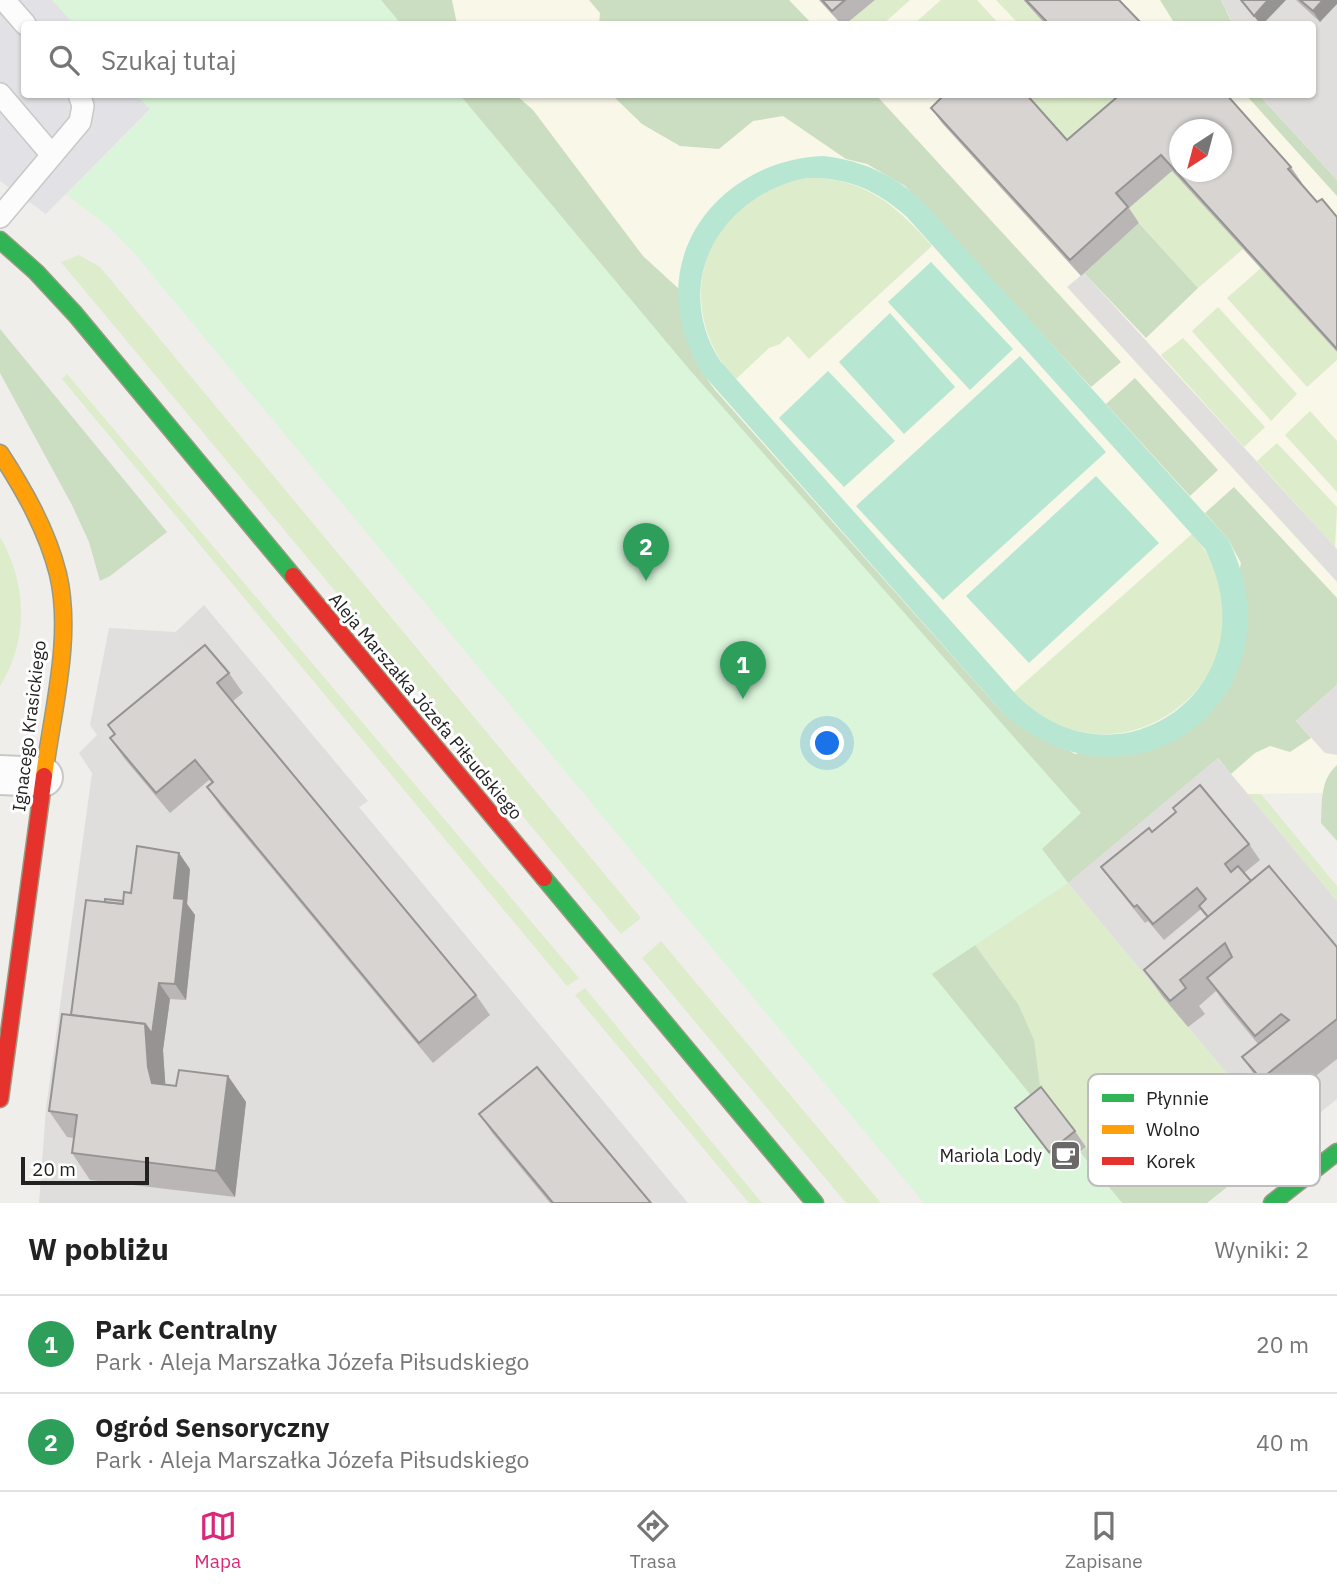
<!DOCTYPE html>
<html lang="pl">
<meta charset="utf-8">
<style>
:root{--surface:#fff;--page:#f2f2f2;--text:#222;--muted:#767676;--line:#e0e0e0;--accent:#db2777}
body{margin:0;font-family:"IBM Plex Sans",sans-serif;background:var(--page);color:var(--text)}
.compass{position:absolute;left:1169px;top:119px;width:63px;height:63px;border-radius:50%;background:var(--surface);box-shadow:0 2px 5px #0004;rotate:216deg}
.scale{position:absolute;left:21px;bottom:18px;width:128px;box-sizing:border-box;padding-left:7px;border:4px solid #222;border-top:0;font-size:19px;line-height:24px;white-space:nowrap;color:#222;-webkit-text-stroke:5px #fff;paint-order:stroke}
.you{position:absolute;left:828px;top:744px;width:24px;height:24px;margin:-18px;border:5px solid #fff;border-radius:50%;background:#1a73e8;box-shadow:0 0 0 10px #1a73e833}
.badge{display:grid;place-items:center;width:46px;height:46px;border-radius:50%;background:var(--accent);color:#fff;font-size:23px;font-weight:700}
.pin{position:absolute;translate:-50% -58px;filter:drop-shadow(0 2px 4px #0008)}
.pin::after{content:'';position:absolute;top:37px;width:24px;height:21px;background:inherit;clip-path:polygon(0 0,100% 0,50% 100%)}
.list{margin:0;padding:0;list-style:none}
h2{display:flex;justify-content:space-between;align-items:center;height:91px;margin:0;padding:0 28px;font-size:30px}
h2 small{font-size:23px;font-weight:400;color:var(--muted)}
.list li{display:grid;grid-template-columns:46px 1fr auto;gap:21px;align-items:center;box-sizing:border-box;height:98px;padding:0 28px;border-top:2px solid var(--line)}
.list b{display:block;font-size:26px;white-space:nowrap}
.list p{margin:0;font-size:23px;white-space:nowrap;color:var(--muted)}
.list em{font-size:23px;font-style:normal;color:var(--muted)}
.icon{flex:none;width:38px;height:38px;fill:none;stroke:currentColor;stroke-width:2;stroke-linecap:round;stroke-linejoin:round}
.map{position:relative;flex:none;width:1337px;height:1203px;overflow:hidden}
.search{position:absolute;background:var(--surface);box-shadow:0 2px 5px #0004;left:21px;right:21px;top:21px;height:77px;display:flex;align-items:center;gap:18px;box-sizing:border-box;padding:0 24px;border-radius:7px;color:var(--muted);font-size:26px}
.sheet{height:287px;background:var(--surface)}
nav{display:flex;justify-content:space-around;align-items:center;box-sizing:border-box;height:98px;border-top:2px solid var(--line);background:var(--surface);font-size:19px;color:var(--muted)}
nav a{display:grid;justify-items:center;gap:4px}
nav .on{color:var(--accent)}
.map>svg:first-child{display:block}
.residential{fill:#dfdedc}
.education{fill:#f8f7e8;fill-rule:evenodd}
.grass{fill:#ddeccb}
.forest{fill:#cbdec1}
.park{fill:#daf5da}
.pitch{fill:#b7e6d2;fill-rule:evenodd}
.parking{fill:#e0dfde}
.plaza{fill:#e2e1e5}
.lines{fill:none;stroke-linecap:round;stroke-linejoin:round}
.lane-casing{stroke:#c9c8c7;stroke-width:24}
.street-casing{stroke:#c9c8c7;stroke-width:42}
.fast-casing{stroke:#999a82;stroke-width:19}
.slow-casing{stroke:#999a82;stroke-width:19}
.jam-casing{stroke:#999a82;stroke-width:19}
.lane{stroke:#fdfcfc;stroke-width:21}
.street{stroke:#fdfcfc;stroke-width:38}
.fast{stroke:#30b455;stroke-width:16}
.slow{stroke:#ff9f0a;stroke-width:16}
.jam{stroke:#e5322d;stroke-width:16}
.wall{fill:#b9b6b5}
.shaded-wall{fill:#969493}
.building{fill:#d7d4d2;stroke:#969493;stroke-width:2;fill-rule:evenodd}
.labels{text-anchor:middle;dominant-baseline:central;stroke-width:6;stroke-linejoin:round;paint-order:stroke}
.street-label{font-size:18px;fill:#222;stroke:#fff}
.poi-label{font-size:18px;fill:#222;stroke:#fff;text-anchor:end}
.key{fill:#fff;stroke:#bdbdbd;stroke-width:2}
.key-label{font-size:19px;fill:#222}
</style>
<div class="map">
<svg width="1337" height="1203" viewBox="0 0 1337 1203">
<rect width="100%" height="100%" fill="#f0eeeb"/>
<g class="residential">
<polygon points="1221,0 1337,0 1337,180 1259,95 1312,94 1312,24 1227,24 1231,20"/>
<polygon points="204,605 368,801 359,807 688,1203 39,1203 46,1108 92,773 79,753 108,724 163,644"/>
<polygon points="1218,758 1337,901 1337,1099 1284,1142 1068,883"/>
</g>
<g class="education">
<polygon points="381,0 1221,0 1231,21 1227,24 401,24"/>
<path d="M460,95H1259L1337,180V841L1321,823L1322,793L1248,794L1216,756L1081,813ZM1180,130H1222V172H1180Z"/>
</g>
<g class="grass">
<polygon points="875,0 910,0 883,24 851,24 849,22"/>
<polygon points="941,0 977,0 999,24 914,24"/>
<polygon points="996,0 1022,0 1045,24 1019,24"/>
<polygon points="1022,95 1109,95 1127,113 1078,156"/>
<polygon points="1172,171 1243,249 1198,288 1127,209"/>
<path d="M807,178C864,177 896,205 932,246L809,359L788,336L780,344L769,348L735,380C667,301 706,197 807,178Z"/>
<polygon points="79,255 100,267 641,918 621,934 61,262"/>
<polygon points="1261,268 1337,352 1337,360 1307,387 1227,298"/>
<polygon points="1218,307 1297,394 1271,421 1192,331"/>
<polygon points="1183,338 1265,427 1244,447 1161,355"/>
<polygon points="67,374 579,978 567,986 62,379"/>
<polygon points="1310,411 1337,441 1337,492 1285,435"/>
<polygon points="1277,443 1337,507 1335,547 1257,461"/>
<path d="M1192,534C1299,653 1125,811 1014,692Z"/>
<path d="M0,537C27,583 29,640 0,686Z"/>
<polygon points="1248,794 1261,794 1337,886 1337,901"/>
<path d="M1042,849L1068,883L1284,1142C1232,1145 1180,1130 1128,1135C1114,1137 1099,1143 1086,1147L1053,1104L1043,1110L1018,1004L975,945Z"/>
<polygon points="661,941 881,1203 846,1203 642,958"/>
<polygon points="585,988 762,1203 749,1203 575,995"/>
</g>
<g class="forest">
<polygon points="207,0 452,0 457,24 401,24"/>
<polygon points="589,0 789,0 812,24 599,24 600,13"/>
<polygon points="1160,0 1221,0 1231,21 1227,24 1175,24"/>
<path d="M460,95H516L533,110L643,256L679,289C680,327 692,359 715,390L1003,713L1075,754L1206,718L1241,563L1228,539L1205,513L1234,487L1337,598V685L1296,721L1311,738L1290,752L1270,746L1255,753L1231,774L1218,758L1068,883Z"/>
<polygon points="612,95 876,95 1121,362 1091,387 905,186 867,164 846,159 783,116 753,121 719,149 680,146 642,124"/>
<polygon points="1246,95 1259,95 1337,180 1337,196"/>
<polygon points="1139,223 1198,288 1146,338 1084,273"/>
<polygon points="0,329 167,532 110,576 100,581 89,542 72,505 0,373"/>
<polygon points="1135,378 1218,470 1190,496 1106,404"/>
<path d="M1337,765V841L1321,823C1322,802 1320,780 1337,765Z"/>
<polygon points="975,945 1018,1004 1034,1040 1043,1110 910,957"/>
<path d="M1157,1134L1252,1144L1284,1142L1207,1203H1122L1080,1152C1100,1136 1132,1135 1157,1134Z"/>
</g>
<g class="park">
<polygon points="52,0 381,0 401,24 74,24"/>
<polygon points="136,95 460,95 689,369 1081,813 1042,849 1068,883 932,974 1043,1110 1052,1103 1086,1147 1080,1153 1122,1203 924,1203 134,253 110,228 66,194 150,110"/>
</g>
<g class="pitch">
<path d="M824,156C863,161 892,174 921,200L1228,539C1307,695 1133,829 1003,713L701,372C695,359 688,347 684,333C656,238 732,159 824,156ZM807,178C847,177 877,190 907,217L1205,549C1276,688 1114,799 1014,692L721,362C669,283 721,194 807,178Z"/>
<polygon points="931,262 1013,349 970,390 888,302"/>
<polygon points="890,313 955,387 904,434 839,362"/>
<polygon points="1020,356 1106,452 943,600 856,506"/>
<polygon points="828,371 895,441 844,487 779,418"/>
<polygon points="1096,476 1159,543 1029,663 966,596"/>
</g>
<g class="parking">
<polygon points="1084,273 1337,549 1337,582 1067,287"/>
<polygon points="109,628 176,632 205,668 106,748 90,725"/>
<polygon points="1337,685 1337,755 1325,753 1296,721"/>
</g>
<polygon class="plaza" points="0,0 52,0 74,24 24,24 24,94 136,95 150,109 46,214 0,181"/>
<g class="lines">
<defs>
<g id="lane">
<polyline points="4,0 25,24"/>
<polyline points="0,94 52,155"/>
<polyline points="0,217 80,122 83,106 79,94"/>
</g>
<polyline id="street" points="0,775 43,777"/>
<g id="fast">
<polyline points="0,240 36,272 75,314 293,576"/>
<polyline points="544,878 815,1203"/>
<polyline points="1272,1203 1337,1152"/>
</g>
<path id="slow" d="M0,453C24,490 47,530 58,574C73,637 52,713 44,776"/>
<g id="jam">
<polyline points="293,576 544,878"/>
<polyline points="0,1099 44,776"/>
</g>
</defs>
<use href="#lane" class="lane-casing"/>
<use href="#street" class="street-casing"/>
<use href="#fast" class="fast-casing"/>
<use href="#slow" class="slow-casing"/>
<use href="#jam" class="jam-casing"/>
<use href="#lane" class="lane"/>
<use href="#street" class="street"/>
<use href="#fast" class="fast"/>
<use href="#slow" class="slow"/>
<use href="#jam" class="jam"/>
</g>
<g class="wall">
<polygon points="819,0 875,0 846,24 841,24"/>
<polygon points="1023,0 1119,0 1142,24 1045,24"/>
<polygon points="1296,0 1337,0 1320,22"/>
<polygon points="1109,94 1222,94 1291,167 1302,183 1301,184 1317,202 1337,217 1337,352 1172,171 1129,208 1139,223 1081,276 942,123 931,108 1067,140 1114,99"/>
<polygon points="229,673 243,693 233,701 476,995 490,1015 433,1063 221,807 207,787 212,783 209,780 170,813 124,758 110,738 114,735 108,725"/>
<polygon points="1152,832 1249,844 1260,860 1244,873 1251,881 1337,947 1337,1059 1279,1105 1260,1083 1242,1057 1258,1044 1225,1004 1216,991 1199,1006 1205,1014 1188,1027 1162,996 1144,970 1207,917 1201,909 1164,940 1148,921 1145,923 1113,883 1101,867"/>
<polygon points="190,869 187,904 195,915 186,1000 170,999 163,1050 165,1084 176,1086 228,1076 246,1102 235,1197 90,1180 72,1153 74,1138 67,1137 49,1111 71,1015 105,902 123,901 131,893"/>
<polygon points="1015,1108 1075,1131 1086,1147 1060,1168"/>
<polygon points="479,1114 651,1203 550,1203 493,1134"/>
</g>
<g class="shaded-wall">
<polygon points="1268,0 1286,0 1263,24 1260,24 1254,16"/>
<polygon points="1323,0 1337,0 1337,4 1320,22 1313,11"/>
<polygon points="179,853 190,869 187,904 195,915 186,1000 175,984 174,898"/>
<polygon points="159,983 170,999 163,1050 166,1093 152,1083 148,1067 145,1024"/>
<polygon points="228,1076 246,1102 235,1197 216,1171"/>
</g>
<g class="building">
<polygon points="822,0 845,0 832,11"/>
<polygon points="1026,0 1119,0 1142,24 1049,24"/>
<polygon points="1241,0 1268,0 1254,16"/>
<polygon points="1300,0 1323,0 1313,11"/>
<path d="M945,94H1026L1067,140L1116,98L1113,94H1226L1291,167L1288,169L1317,202L1322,199L1337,217V349L1161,155L1116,193L1128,207L1070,260L931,108ZM1180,130H1222V172H1180Z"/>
<polygon points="205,645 229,673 217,683 476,995 419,1043 207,787 213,782 195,760 156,793 110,738 115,734 108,725"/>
<polygon points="1200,785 1249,844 1225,864 1231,872 1238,866 1251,881 1208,917 1199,906 1206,899 1197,888 1153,924 1137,905 1134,907 1101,867 1149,828 1152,832 1176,812 1173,808"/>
<polygon points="137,846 179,853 174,898 184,899 175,984 159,983 152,1034 145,1024 71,1015 86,900 123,904 124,892 131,893"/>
<polygon points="1269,866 1337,947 1337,1019 1261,1079 1242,1057 1289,1020 1281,1014 1255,1036 1207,978 1232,957 1225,943 1180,980 1186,988 1170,1001 1144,970"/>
<polygon points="105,899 123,901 123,904 105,902"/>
<polygon points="62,1014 145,1024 148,1067 152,1083 176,1086 179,1070 228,1076 216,1171 72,1153 77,1115 49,1111"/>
<polygon points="537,1067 651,1203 553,1203 479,1114"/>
<polygon points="1041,1087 1075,1131 1049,1152 1015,1108"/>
</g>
<defs>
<symbol id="cafe-square" viewBox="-11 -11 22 22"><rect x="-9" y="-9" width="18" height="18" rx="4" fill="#6a6968" stroke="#fff"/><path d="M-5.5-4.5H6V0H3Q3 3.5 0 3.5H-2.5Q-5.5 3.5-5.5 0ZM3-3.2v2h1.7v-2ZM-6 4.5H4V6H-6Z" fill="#fff"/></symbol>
</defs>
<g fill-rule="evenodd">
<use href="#cafe-square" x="1048" y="1138" width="35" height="35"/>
</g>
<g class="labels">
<g class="street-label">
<text transform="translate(426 706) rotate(50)">Aleja Marszałka Józefa Piłsudskiego</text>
<text transform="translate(29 726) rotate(-83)">Ignacego Krasickiego</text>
</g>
<g class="poi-label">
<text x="1042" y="1155">Mariola Lody</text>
</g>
</g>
<rect x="1088" y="1074" width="232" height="112" rx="10" class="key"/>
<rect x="1102" y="1094" width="32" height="8" fill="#30b455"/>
<rect x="1102" y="1125" width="32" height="9" fill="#ff9f0a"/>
<rect x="1102" y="1157" width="32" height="8" fill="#e5322d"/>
<g class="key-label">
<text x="1146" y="1105">Płynnie</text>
<text x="1146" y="1136">Wolno</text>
<text x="1146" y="1168">Korek</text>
</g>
</svg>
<svg class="compass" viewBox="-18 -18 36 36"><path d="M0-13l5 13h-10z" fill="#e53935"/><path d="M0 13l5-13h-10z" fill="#767676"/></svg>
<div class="scale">20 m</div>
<div class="you"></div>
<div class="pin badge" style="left:743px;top:699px;background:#2e9e5b">1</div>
<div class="pin badge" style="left:646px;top:581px;background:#2e9e5b">2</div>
<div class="search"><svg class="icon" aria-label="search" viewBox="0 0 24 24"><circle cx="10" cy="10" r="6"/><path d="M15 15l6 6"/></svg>Szukaj tutaj</div>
</div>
<section class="sheet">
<h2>W pobliżu<small>Wyniki: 2</small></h2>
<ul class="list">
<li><span class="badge" style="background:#2e9e5b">1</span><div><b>Park Centralny</b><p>Park · Aleja Marszałka Józefa Piłsudskiego</p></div><em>20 m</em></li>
<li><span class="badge" style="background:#2e9e5b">2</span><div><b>Ogród Sensoryczny</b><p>Park · Aleja Marszałka Józefa Piłsudskiego</p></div><em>40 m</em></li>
</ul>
</section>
<nav>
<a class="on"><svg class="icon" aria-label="map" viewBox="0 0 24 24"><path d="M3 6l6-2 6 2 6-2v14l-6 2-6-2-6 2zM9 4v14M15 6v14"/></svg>Mapa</a>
<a><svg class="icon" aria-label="directions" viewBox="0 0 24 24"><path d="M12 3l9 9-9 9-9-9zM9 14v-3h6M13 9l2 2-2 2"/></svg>Trasa</a>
<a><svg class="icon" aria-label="saved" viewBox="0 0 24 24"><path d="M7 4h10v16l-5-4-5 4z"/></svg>Zapisane</a>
</nav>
